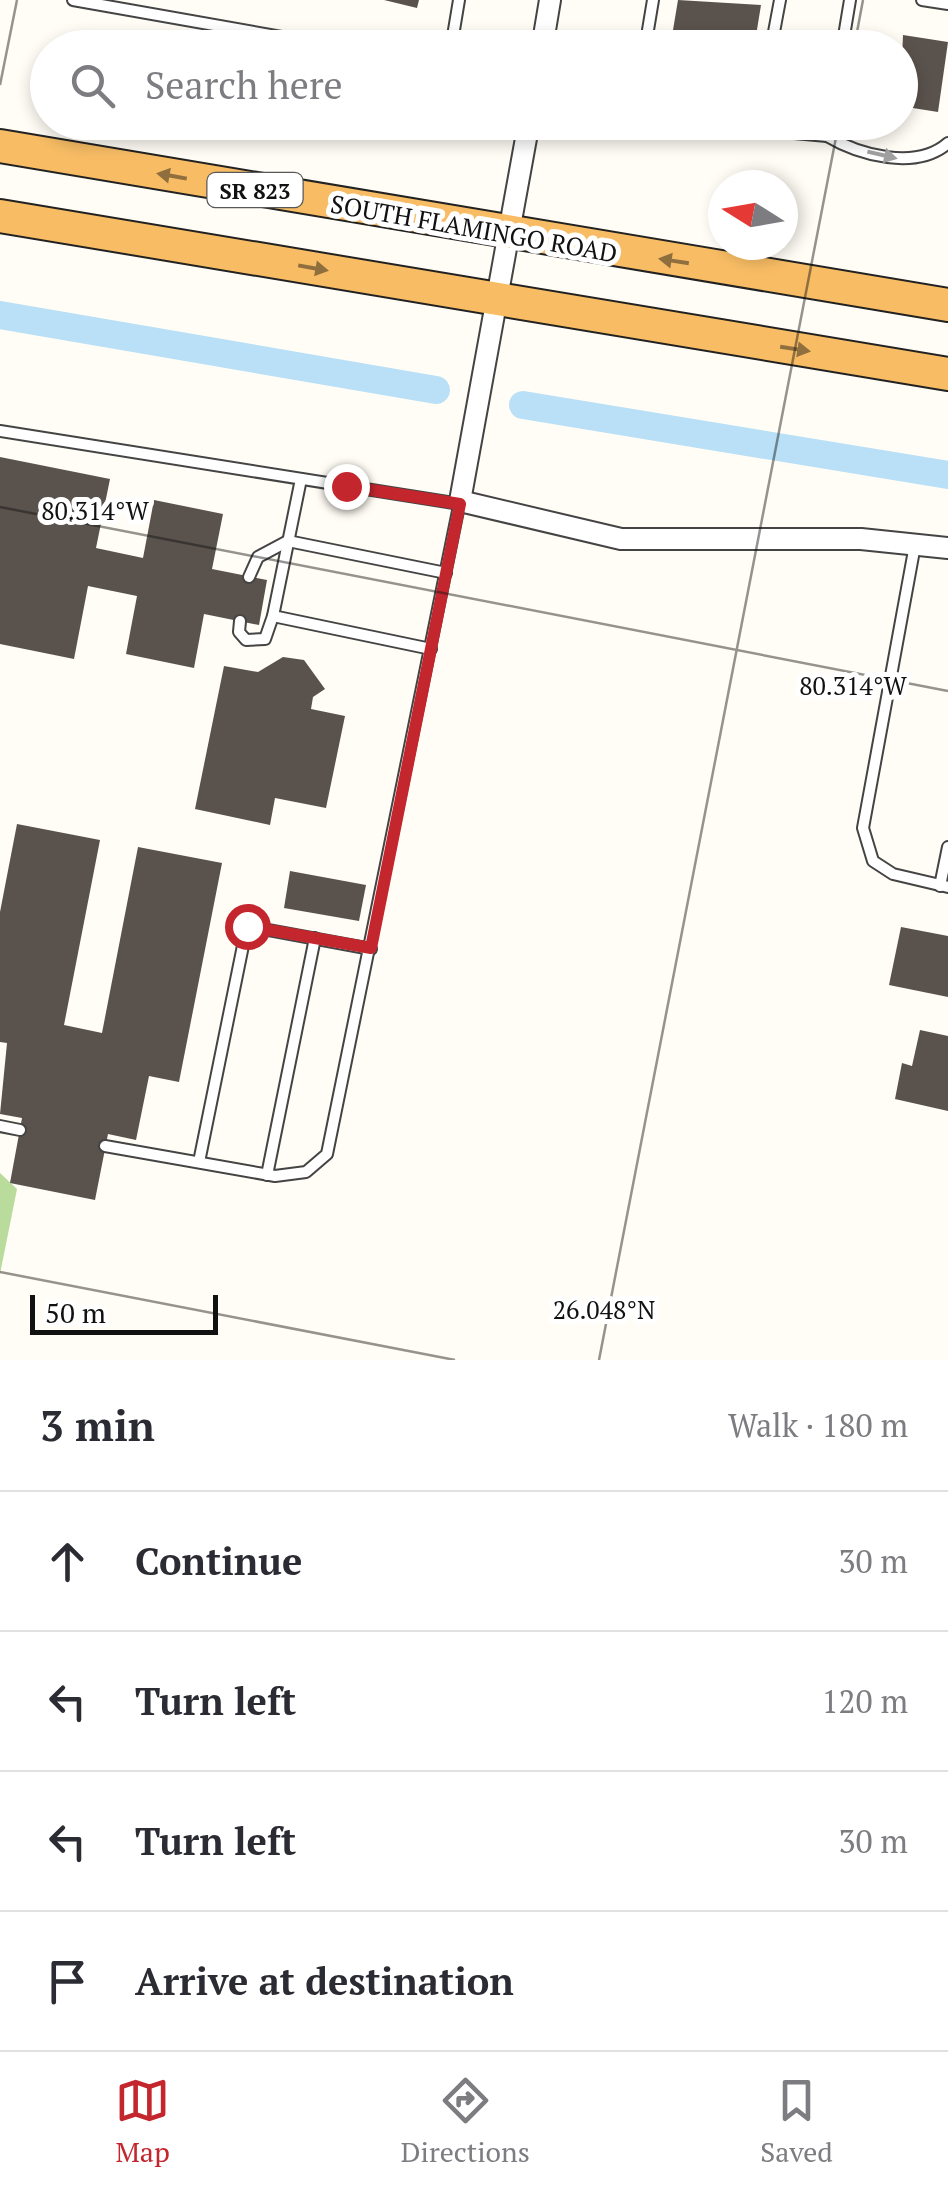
<!DOCTYPE html>
<meta charset="utf-8">
<style>
:root{--surface:#fff;--page:#f2f2f3;--text:#2b2b33;--muted:#7c7c81;--line:#e1e1e2;--accent:#c4262e}
body{margin:0;font-family:"PT Serif",serif;background:var(--page);color:var(--text)}
.compass{position:absolute;left:708px;top:170px;width:90px;height:90px;border-radius:50%;background:var(--surface);box-shadow:0 5px 15px #0003;rotate:281deg}
.scale{position:absolute;left:30px;bottom:25px;width:188px;box-sizing:border-box;padding-left:10px;border:5px solid #111;border-top:0;font-size:28px;line-height:35px;white-space:nowrap;color:#111;-webkit-text-stroke:8px #fff;paint-order:stroke}
.stop{position:absolute;width:30px;height:30px;margin:-22px;border:8px solid #c4262e;border-radius:50%;background:#fff}
.stop.end{background:#c4262e;border-color:#fff;box-shadow:0 2px 10px #0008}
.list{margin:0;padding:0;list-style:none}
h2{display:flex;justify-content:space-between;align-items:center;height:130px;margin:0;padding:0 40px;font-size:42px}
h2 small{font-size:32px;font-weight:400;color:var(--muted)}
.list li{display:grid;grid-template-columns:65px 1fr auto;gap:30px;align-items:center;box-sizing:border-box;height:140px;padding:0 40px;border-top:2px solid var(--line)}
.list b{display:block;font-size:38px;white-space:nowrap}
.list em{font-size:32px;font-style:normal;color:var(--muted)}
.icon{flex:none;width:55px;height:55px;fill:none;stroke:currentColor;stroke-width:2;stroke-linecap:round;stroke-linejoin:round}
.map{position:relative;flex:none;width:948px;height:1360px;overflow:hidden}
.search{position:absolute;background:var(--surface);box-shadow:0 5px 15px #0003;left:30px;right:30px;top:30px;height:110px;display:flex;align-items:center;gap:25px;box-sizing:border-box;padding:0 35px;border-radius:55px;color:var(--muted);font-size:38px}
.sheet{height:690px;background:var(--surface)}
nav{display:flex;justify-content:space-around;align-items:center;box-sizing:border-box;height:140px;border-top:2px solid var(--line);background:var(--surface);font-size:28px;color:var(--muted)}
nav a{display:grid;justify-items:center;gap:5px}
nav .on{color:var(--accent)}
.map>svg:first-child{display:block}
.forest{fill:#b9dc9c}
.lines{fill:none;stroke-linecap:round;stroke-linejoin:round}
.canal{stroke:#b9e0f7;stroke-width:28}
.building{fill:#5a524d}
.service-casing{stroke:#444;stroke-width:14}
.minor-casing{stroke:#444;stroke-width:24}
.trunk-casing{stroke:#222;stroke-width:36}
.service{stroke:#fff;stroke-width:10}
.minor{stroke:#fff;stroke-width:20}
.trunk{stroke:#f7bc64;stroke-width:32}
.oneway{fill:#a0a0a0}
.oneway2{fill:#906f3f}
.route{stroke:#c4262e;stroke-width:12}
.ticks{fill:none;stroke:#111;stroke-width:2.5;stroke-opacity:0.45}
.labels{text-anchor:middle;dominant-baseline:central;stroke-width:10;stroke-linejoin:round;paint-order:stroke}
.shield{fill:#fff;stroke:#585858;stroke-width:2.5}
.shield-label{font-size:22px;font-weight:bold;fill:#111}
.street-label{font-size:25px;fill:#111;stroke:#fff}
.ticks-label{font-size:25px;text-anchor:middle;fill:#111;stroke:#fff;stroke-width:10;stroke-linejoin:round;paint-order:stroke}
</style>
<div class="map">
<svg width="948" height="1360" viewBox="0 0 948 1360">
<rect width="100%" height="100%" fill="#fffdf5"/>
<polygon class="forest" points="0,1173 17,1189 0,1274"/>
<g class="lines">
<g class="canal">
<polyline points="0,315 436,390"/>
<polyline points="523,405 948,475"/>
</g>
</g>
<g class="building">
<polygon points="384,0 419,0 417,8"/>
<polygon points="678,0 761,5 754,48 670,48"/>
<polygon points="903,35 948,42 938,112 900,106"/>
<polygon points="0,457 110,479 96,548 143,558 154,500 223,514 212,569 267,580 259,625 204,614 194,668 126,654 137,596 88,586 74,659 0,644"/>
<polygon points="283,657 304,660 325,689 313,697 311,709 345,716 326,808 275,798 270,825 195,809 224,666 258,672"/>
<polygon points="17,824 100,840 64,1025 102,1033 138,847 222,863 179,1082 149,1076 136,1140 108,1134 95,1200 10,1183 22,1118 0,1114 7,1043 0,1042 0,912"/>
<polygon points="290,871 366,885 359,921 284,908"/>
<polygon points="901,927 948,936 948,997 889,985"/>
<polygon points="920,1030 948,1036 948,1111 895,1099 902,1063 912,1066"/>
</g>
<g class="lines">
<defs>
<g id="service">
<polyline points="73,0 344,48"/>
<polyline points="922,0 948,4"/>
<polyline points="451,48 459,0"/>
<polyline points="645,48 653,0"/>
<polyline points="771,48 780,0"/>
<polyline points="842,48 850,0"/>
<polyline points="771,122 794,133 827,136 829,122"/>
<path d="M827,136C859,155 916,171 948,143"/>
<polyline points="0,431 460,504"/>
<polyline points="301,479 273,616 431,649"/>
<polyline points="915,545 863,828 873,861 893,874 948,887"/>
<polyline points="249,577 258,557 288,541 446,573"/>
<polyline points="240,621 239,632 246,640 265,639 273,616"/>
<polyline points="940,886 948,847"/>
<polyline points="0,1126 20,1130"/>
<polyline points="105,1146 275,1176 306,1172 327,1154 460,501"/>
<polyline points="199,1162 247,926 371,949"/>
<polyline points="267,1175 315,938"/>
</g>
<g id="minor">
<polyline points="542,48 550,0"/>
<polyline points="529,122 460,501 621,539 861,539 948,548"/>
</g>
<g id="trunk">
<polyline points="0,146 948,305"/>
<polyline points="0,216 948,374"/>
</g>
</defs>
<use href="#service" class="service-casing"/>
<use href="#minor" class="minor-casing"/>
<use href="#trunk" class="trunk-casing"/>
<use href="#service" class="service"/>
<use href="#minor" class="minor"/>
<use href="#trunk" class="trunk"/>
</g>
<defs><path id="oneway-solid" d="M-6-.8H1V-3.2L6.5 0L1 3.2V.8H-6Z" transform="scale(2.5)"/></defs>
<use class="oneway" href="#oneway-solid" transform="translate(882 155) rotate(13)"/>
<g class="oneway2">
<use href="#oneway-solid" transform="translate(172 176) rotate(-170)"/>
<use href="#oneway-solid" transform="translate(674 261) rotate(-171)"/>
<use href="#oneway-solid" transform="translate(313 268) rotate(10)"/>
<use href="#oneway-solid" transform="translate(795 349) rotate(9)"/>
</g>
<g class="lines">
<polyline class="route" points="247,926 371,948 460,504 346,486"/>
</g>
<path class="ticks" d="M854,48L863,0M0,85L17,0M0,507L948,691M0,1272L455,1360M599,1360L839,122"/>
<g class="labels">
<rect class="shield" x="207.5" y="173" width="95" height="34" rx="8"/>
<g class="shield-label">
<text x="255" y="190">SR 823</text>
</g>
<g class="street-label">
<text transform="translate(474 228) rotate(10)">SOUTH FLAMINGO ROAD</text>
</g>
</g>
<g class="ticks-label">
<text x="95" y="520">80.314°W</text>
<text x="853" y="695">80.314°W</text>
<text x="604" y="1319">26.048°N</text>
</g>
</svg>
<svg class="compass" viewBox="-18 -18 36 36"><path d="M0-13l5 13h-10z" fill="#e53935"/><path d="M0 13l5-13h-10z" fill="#7c7c81"/></svg>
<div class="scale">50 m</div>
<div class="stop" style="left:247px;top:926px"></div>
<div class="stop end" style="left:346px;top:486px"></div>
<div class="search"><svg class="icon" aria-label="search" viewBox="0 0 24 24"><circle cx="10" cy="10" r="6"/><path d="M15 15l6 6"/></svg>Search here</div>
</div>
<section class="sheet">
<h2>3 min<small>Walk · 180 m</small></h2>
<ul class="list">
<li><svg class="icon" aria-label="ahead" viewBox="0 0 24 24"><path d="M12 20V5M6 11l6-6 6 6"/></svg><div><b>Continue</b></div><em>30 m</em></li>
<li><svg class="icon" aria-label="left" viewBox="0 0 24 24"><path d="M17 20v-9H6M10 6l-5 5 5 5"/></svg><div><b>Turn left</b></div><em>120 m</em></li>
<li><svg class="icon" aria-label="left" viewBox="0 0 24 24"><path d="M17 20v-9H6M10 6l-5 5 5 5"/></svg><div><b>Turn left</b></div><em>30 m</em></li>
<li><svg class="icon" aria-label="arrive" viewBox="0 0 24 24"><path d="M6 21V4h12l-3 4 3 4H6"/></svg><div><b>Arrive at destination</b></div></li>
</ul>
</section>
<nav>
<a class="on"><svg class="icon" aria-label="map" viewBox="0 0 24 24"><path d="M3 6l6-2 6 2 6-2v14l-6 2-6-2-6 2zM9 4v14M15 6v14"/></svg>Map</a>
<a><svg class="icon" aria-label="directions" viewBox="0 0 24 24"><path d="M12 3l9 9-9 9-9-9zM9 14v-3h6M13 9l2 2-2 2"/></svg>Directions</a>
<a><svg class="icon" aria-label="saved" viewBox="0 0 24 24"><path d="M7 4h10v16l-5-4-5 4z"/></svg>Saved</a>
</nav>
